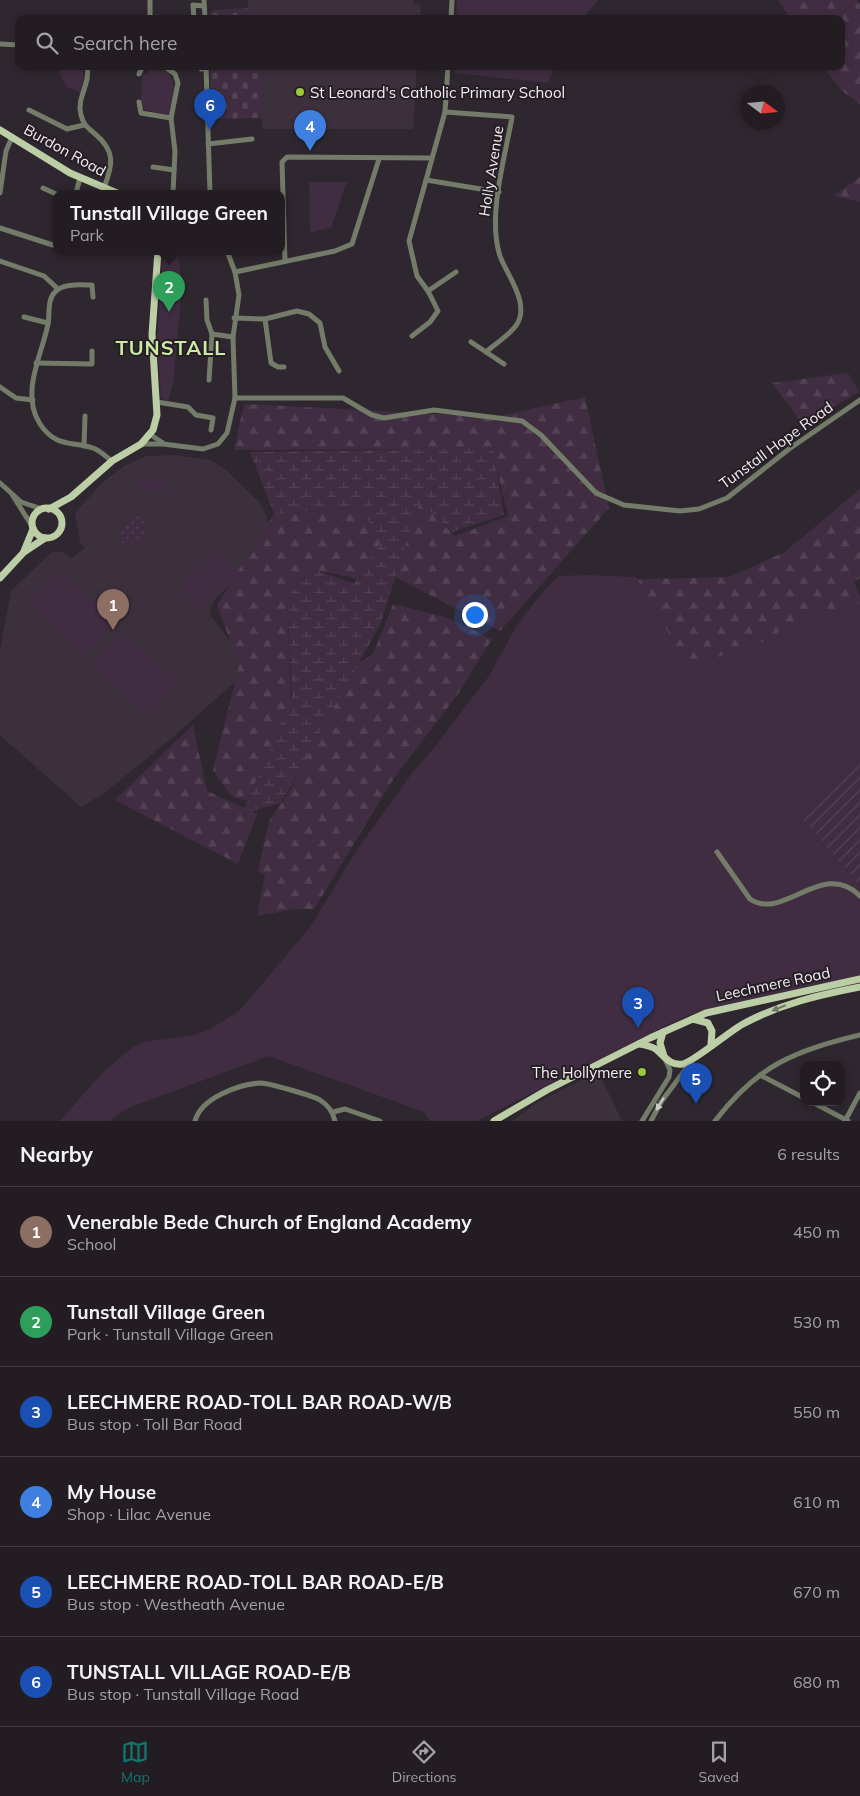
<!DOCTYPE html>
<meta charset="utf-8">
<style>
:root{--surface:#231d23;--page:#2f2a30;--text:#f1f3f6;--muted:#a3a2a6;--line:#403b41;--accent:#0f766e}
body{margin:0;font-family:Mulish,sans-serif;background:var(--page);color:var(--text)}
.controls{position:absolute;right:15px;bottom:15px;display:grid;overflow:hidden;border-radius:10px;box-shadow:0 2px 8px #0003}
.controls button{width:45px;height:45px;display:grid;place-items:center;padding:0;border:0;border-bottom:1px solid var(--line);background:var(--surface);color:var(--text);font:25px sans-serif}
.compass{position:absolute;left:740px;top:85px;width:45px;height:45px;border-radius:50%;background:var(--surface);box-shadow:0 2px 8px #0003;rotate:106deg}
.you{position:absolute;left:474px;top:614px;width:18px;height:18px;margin:-12px;border:4px solid #fff;border-radius:50%;background:#1a73e8;box-shadow:0 0 0 8px #1a73e833}
.badge{display:grid;place-items:center;width:32px;height:32px;border-radius:50%;background:var(--accent);color:#fff;font-size:16px;font-weight:700}
.pin{position:absolute;translate:-50% -41px;filter:drop-shadow(0 1px 2px #0008)}
.pin::after{content:'';position:absolute;top:26px;width:18px;height:15px;background:inherit;clip-path:polygon(0 0,100% 0,50% 100%)}
.popup{position:absolute;left:53px;top:190px;width:232px;height:65px;box-sizing:border-box;display:grid;place-content:center;border-radius:10px;background:var(--surface);filter:drop-shadow(0 1px 4px #0005);font-size:16px;white-space:nowrap;color:var(--muted)}
.popup b{font-size:19px;color:var(--text)}
.popup::after{content:'';position:absolute;left:50%;top:100%;margin-left:-10px;border:10px solid transparent;border-top-color:var(--surface)}
.list{margin:0;padding:0;list-style:none}
h2{display:flex;justify-content:space-between;align-items:center;height:65px;margin:0;padding:0 20px;font-size:21px}
h2 small{font-size:16px;font-weight:400;color:var(--muted)}
.list li{display:grid;grid-template-columns:32px 1fr auto;gap:15px;align-items:center;box-sizing:border-box;height:90px;padding:0 20px;border-top:1px solid var(--line)}
.list b{display:block;font-size:19px;white-space:nowrap}
.list p{margin:0;font-size:16px;white-space:nowrap;color:var(--muted)}
.list em{font-size:16px;font-style:normal;color:var(--muted)}
.icon{flex:none;width:28px;height:28px;fill:none;stroke:currentColor;stroke-width:2;stroke-linecap:round;stroke-linejoin:round}
.map{position:relative;flex:none;width:860px;height:1121px;overflow:hidden}
.search{position:absolute;background:var(--surface);box-shadow:0 2px 8px #0003;left:15px;right:15px;top:15px;height:55px;display:flex;align-items:center;gap:12px;box-sizing:border-box;padding:0 18px;border-radius:10px;color:var(--muted);font-size:19px}
.sheet{height:605px;background:var(--surface)}
nav{display:flex;justify-content:space-around;align-items:center;box-sizing:border-box;height:70px;border-top:1px solid var(--line);background:var(--surface);font-size:14px;color:var(--muted)}
nav a{display:grid;justify-items:center;gap:2px}
nav .on{color:var(--accent)}
.map>svg:first-child{display:block}
.built{fill:#3c303d}
.grass{fill:url(#grass-dots)}
.forest{fill:url(#forest-firs)}
.wetland{fill:url(#wetland-marsh)}
.cemetery{fill:url(#cemetery-stones)}
.park{fill:#402d41}
.garden{fill:url(#garden-furrows)}
.lines{fill:none;stroke-linecap:round;stroke-linejoin:round}
.minor{stroke:#737c68;stroke-width:5}
.major{stroke:#bccea5;stroke-width:7}
.oneway{fill:#707665}
.oneway2{fill:#cdccc9}
.poi-dot{fill:#98cb37;stroke:#251e25;stroke-width:2}
.labels{text-anchor:middle;dominant-baseline:central;stroke-width:4;stroke-linejoin:round;paint-order:stroke}
.poi-label{font-size:15px;fill:#f3eef3;stroke:#251e25;text-anchor:start}
.street-label{font-size:15px;fill:#f3eef3;stroke:#251e25}
.district-label{font-size:20px;font-weight:bold;letter-spacing:1px;fill:#cbeaa2;stroke:#251e25}
</style>
<div class="map">
<svg width="860" height="1121" viewBox="0 0 860 1121">
<defs>
<pattern id="grass-dots" width="8" height="8" patternUnits="userSpaceOnUse" patternTransform="scale(1.25)"><rect width="8" height="8" fill="#402d41"/><path d="M2 2h.1M6 6h.1" fill="none" stroke="#534254" stroke-width="1.8" stroke-linecap="round"/></pattern>
<pattern id="forest-firs" width="22" height="20" patternUnits="userSpaceOnUse" patternTransform="scale(1.25)"><rect width="22" height="20" fill="#402d41"/><path d="M5 1l3.5 6h-7zM16 11l3.5 6h-7z" fill="#534254"/></pattern>
<pattern id="wetland-marsh" width="20" height="14" patternUnits="userSpaceOnUse" patternTransform="scale(1.25)"><rect width="20" height="14" fill="#402d41"/><path d="M1 5h8M5 5V1M11 12h8M15 12V8" fill="none" stroke="#534254"/></pattern>
<pattern id="cemetery-stones" width="16" height="16" patternUnits="userSpaceOnUse" patternTransform="scale(1.25)"><rect width="16" height="16" fill="#402d41"/><path d="M2 7V4a2 2 0 0 1 4 0v3zM10 15v-3a2 2 0 0 1 4 0v3z" fill="#534254"/></pattern>
<pattern id="garden-furrows" width="10" height="10" patternUnits="userSpaceOnUse" patternTransform="scale(1.25)"><rect width="10" height="10" fill="#402d41"/><path d="M-1 1l2-2M0 10L10 0M9 11l2-2" fill="none" stroke="#534254"/></pattern>
</defs>
<rect width="100%" height="100%" fill="#2f272f"/>
<g class="built">
<polygon points="248,0 414,0 414,4 421,5 420,19 249,19"/>
<polygon points="263,66 417,66 413,129 262,129"/>
<polygon points="174,455 210,460 225,469 261,504 267,518 270,532 235,580 215,599 210,609 211,616 233,645 239,660 239,671 236,681 172,738 103,794 81,807 0,735 0,651 11,591 53,551 63,552 72,558 85,548 80,542 75,513 102,483 124,466 147,456"/>
<polygon points="598,1072 622,1121 512,1121 538,1102"/>
</g>
<path class="grass" d="M140,517L145,521L147,532L144,538L127,544L122,543L120,534C123,524 129,516 140,517Z"/>
<g class="forest">
<polygon points="778,0 857,0 860,5 860,104 842,91 823,66 841,66 841,19 791,19"/>
<polygon points="860,177 860,202 834,196"/>
<polygon points="848,373 859,392 803,425 772,383"/>
<polygon points="585,397 609,508 500,631 395,577 420,501 455,536 508,516 494,458 402,449 234,450 244,404 494,417"/>
<polygon points="860,489 860,578 854,582 860,596 860,614 695,684 568,585 648,579 729,577 785,552"/>
<polygon points="363,507 383,540 358,579 316,570 287,596 291,701 247,801 232,797 213,770 239,666 217,605 274,514"/>
<polygon points="393,604 448,618 492,639 458,694 394,778 314,909 294,909 257,916 265,875 258,871 269,821 288,794 348,669 373,654"/>
<polygon points="193,725 207,791 257,814 238,864 115,800"/>
</g>
<polygon class="wetland" points="493,448 504,515 452,532 420,501 380,625 281,803 242,814 292,697 287,596 316,570 354,584 383,540 358,507 274,514 250,452"/>
<g class="cemetery">
<polygon points="249,8 249,19 209,19 209,13 214,10"/>
<polygon points="210,66 263,66 262,118 211,119"/>
</g>
<g class="park">
<polygon points="457,0 598,0 582,19 456,19"/>
<polygon points="61,66 82,66 85,81 81,93 67,87 60,75"/>
<polygon points="455,66 555,66 548,83 454,73"/>
<path d="M151,70L168,72C178,85 173,99 170,115L144,110L141,99L142,75Z"/>
<polygon points="309,182 347,182 331,227 310,233"/>
<polygon points="163,251 178,251 182,288 173,383 168,402 161,397 157,342"/>
<polygon points="138,478 169,483 167,493 136,488"/>
<polygon points="218,551 238,573 199,609 179,586"/>
<polygon points="60,571 115,624 83,657 28,603"/>
<polygon points="586,575 636,577 693,675 709,661 747,645 763,642 796,621 824,611 838,613 860,603 860,759 800,816 860,886 860,976 706,1009 677,1020 477,1121 430,1121 424,1112 269,1056 128,1108 109,1121 60,1121 103,1072 132,1048 143,1042 193,1035 209,1030 240,1010 311,926 356,851 415,769 430,753 489,676 517,625 542,593 559,576"/>
<polygon points="122,632 179,683 148,717 91,665"/>
</g>
<polygon class="garden" points="860,759 860,886 800,816"/>
<g class="lines">
<g class="minor">
<polyline points="150,0 150,17"/>
<polyline points="204,0 205,19"/>
<polyline points="194,19 193,5 204,6"/>
<polyline points="451,19 452,0"/>
<polyline points="0,44 19,45"/>
<path d="M87,66C91,84 76,98 81,115C83,124 87,127 94,133C116,151 113,164 104,188"/>
<polyline points="153,66 165,67 175,74 178,83 171,118 175,151 173,193"/>
<polyline points="200,66 201,69 206,68"/>
<polyline points="206,66 210,193"/>
<polyline points="139,74 143,66"/>
<polyline points="139,102 141,113 171,118"/>
<polyline points="29,110 67,129 84,125"/>
<path d="M445,112L512,117C505,158 487,216 500,256C507,275 530,303 517,324C512,333 494,345 486,352"/>
<polyline points="208,144 252,139"/>
<polyline points="153,167 174,170"/>
<polyline points="426,180 499,192"/>
<polyline points="43,188 56,194"/>
<polyline points="0,193 6,151 12,137"/>
<polyline points="76,193 80,178"/>
<polyline points="0,228 56,246"/>
<polyline points="0,261 44,276 58,289"/>
<polyline points="285,261 282,162 287,157 432,158"/>
<polyline points="235,272 335,251 352,244 379,159"/>
<polyline points="428,291 456,272"/>
<path d="M93,297L92,285C81,285 63,283 55,292C47,300 50,313 48,324C42,355 20,393 40,424C56,448 72,441 93,448C101,451 106,457 112,461"/>
<polyline points="206,300 207,320 212,334 233,337"/>
<polyline points="24,317 48,323"/>
<polyline points="234,318 265,319 297,311 309,314 320,323 325,347 339,371"/>
<polyline points="265,319 271,363 278,367 284,367"/>
<polyline points="412,336 430,322 438,311 428,291 417,276 409,241 445,112 448,66"/>
<polyline points="471,342 504,364"/>
<polyline points="36,363 92,364 92,351"/>
<polyline points="209,380 212,334"/>
<polyline points="0,387 16,398 33,400"/>
<polyline points="235,398 343,398 372,415 384,418 434,410 522,421 541,435 596,493 624,505 680,511 699,509 727,498 789,449 860,400"/>
<polyline points="157,402 188,407 196,415 213,418 211,430"/>
<polyline points="151,435 163,443"/>
<polyline points="141,444 163,444 203,449 218,444 227,433 235,398 233,337 239,295 235,272 227,251"/>
<polyline points="84,446 85,416"/>
<polyline points="0,483 21,502 42,509"/>
<polyline points="13,496 32,526"/>
<path d="M717,852L750,899C783,922 823,858 860,896"/>
<polyline points="760,1075 804,1098"/>
<polyline points="812,1102 848,1121"/>
<polyline points="333,1112 345,1109 380,1121"/>
<path d="M195,1121C201,1098 239,1084 261,1083C268,1083 314,1096 320,1100C328,1105 333,1112 335,1121"/>
<polyline points="642,1121 669,1077 670,1070 665,1059"/>
<polyline points="651,1121 661,1102 691,1062"/>
<path d="M715,1121C758,1065 794,1051 860,1035"/>
<polyline points="845,1121 860,1093"/>
</g>
<g class="major">
<polyline points="0,130 70,173 117,193"/>
<circle cx="47" cy="523" r="15"/>
<polyline points="49,509 71,497 112,461 141,444 153,430 157,415 152,334 158,251"/>
<polyline points="24,551 33,529"/>
<polyline points="0,578 24,552 45,538"/>
<polyline points="693,1019 708,1023 712,1031 711,1044"/>
<polyline points="663,1032 660,1043 664,1056"/>
<path d="M639,1044C645,1045 652,1046 657,1050C665,1057 670,1066 683,1064C693,1062 730,1031 743,1024C780,1004 819,995 860,987"/>
<polyline points="494,1121 547,1090 650,1038 706,1013 860,979"/>
</g>
</g>
<defs><path id="oneway-solid" d="M-6-.8H1V-3.2L6.5 0L1 3.2V.8H-6Z" transform="scale(1.25)"/></defs>
<use class="oneway" href="#oneway-solid" transform="translate(779 1008) rotate(158)"/>
<use class="oneway2" href="#oneway-solid" transform="translate(660 1104) rotate(122)"/>
<g class="poi-dot">
<circle cx="300" cy="92" r="5"/>
<circle cx="642" cy="1072" r="5"/>
</g>
<g class="labels">
<g class="poi-label">
<text x="310" y="92">St Leonard's Catholic Primary School</text>
<text x="632" y="1072" text-anchor="end">The Hollymere</text>
</g>
<g class="street-label">
<text transform="translate(65 150) rotate(29)">Burdon Road</text>
<text transform="translate(491 171) rotate(-81)">Holly Avenue</text>
<text transform="translate(776 445) rotate(-36)">Tunstall Hope Road</text>
<text transform="translate(773 984) rotate(-12)">Leechmere Road</text>
</g>
<g class="district-label">
<text x="171" y="347">TUNSTALL</text>
</g>
</g>
</svg>
<div class="controls">
<button><svg class="icon" aria-label="locate" viewBox="0 0 24 24"><circle cx="12" cy="12" r="6"/><path d="M12 2v4M12 18v4M2 12h4M18 12h4"/></svg></button>
</div>
<svg class="compass" viewBox="-18 -18 36 36"><path d="M0-13l5 13h-10z" fill="#e53935"/><path d="M0 13l5-13h-10z" fill="#a3a2a6"/></svg>
<div class="you"></div>
<div class="pin badge" style="left:113px;top:630px;background:#8d6e63">1</div>
<div class="pin badge" style="left:169px;top:312px;background:#2e9e5b">2</div>
<div class="popup"><b>Tunstall Village Green</b>Park</div>
<div class="pin badge" style="left:638px;top:1028px;background:#1a4fb4">3</div>
<div class="pin badge" style="left:310px;top:151px;background:#3f7fe0">4</div>
<div class="pin badge" style="left:696px;top:1104px;background:#1a4fb4">5</div>
<div class="pin badge" style="left:210px;top:130px;background:#1a4fb4">6</div>
<div class="search"><svg class="icon" aria-label="search" viewBox="0 0 24 24"><circle cx="10" cy="10" r="6"/><path d="M15 15l6 6"/></svg>Search here</div>
</div>
<section class="sheet">
<h2>Nearby<small>6 results</small></h2>
<ul class="list">
<li><span class="badge" style="background:#8d6e63">1</span><div><b>Venerable Bede Church of England Academy</b><p>School</p></div><em>450 m</em></li>
<li><span class="badge" style="background:#2e9e5b">2</span><div><b>Tunstall Village Green</b><p>Park · Tunstall Village Green</p></div><em>530 m</em></li>
<li><span class="badge" style="background:#1a4fb4">3</span><div><b>LEECHMERE ROAD-TOLL BAR ROAD-W/B</b><p>Bus stop · Toll Bar Road</p></div><em>550 m</em></li>
<li><span class="badge" style="background:#3f7fe0">4</span><div><b>My House</b><p>Shop · Lilac Avenue</p></div><em>610 m</em></li>
<li><span class="badge" style="background:#1a4fb4">5</span><div><b>LEECHMERE ROAD-TOLL BAR ROAD-E/B</b><p>Bus stop · Westheath Avenue</p></div><em>670 m</em></li>
<li><span class="badge" style="background:#1a4fb4">6</span><div><b>TUNSTALL VILLAGE ROAD-E/B</b><p>Bus stop · Tunstall Village Road</p></div><em>680 m</em></li>
</ul>
</section>
<nav>
<a class="on"><svg class="icon" aria-label="map" viewBox="0 0 24 24"><path d="M3 6l6-2 6 2 6-2v14l-6 2-6-2-6 2zM9 4v14M15 6v14"/></svg>Map</a>
<a><svg class="icon" aria-label="directions" viewBox="0 0 24 24"><path d="M12 3l9 9-9 9-9-9zM9 14v-3h6M13 9l2 2-2 2"/></svg>Directions</a>
<a><svg class="icon" aria-label="saved" viewBox="0 0 24 24"><path d="M7 4h10v16l-5-4-5 4z"/></svg>Saved</a>
</nav>
